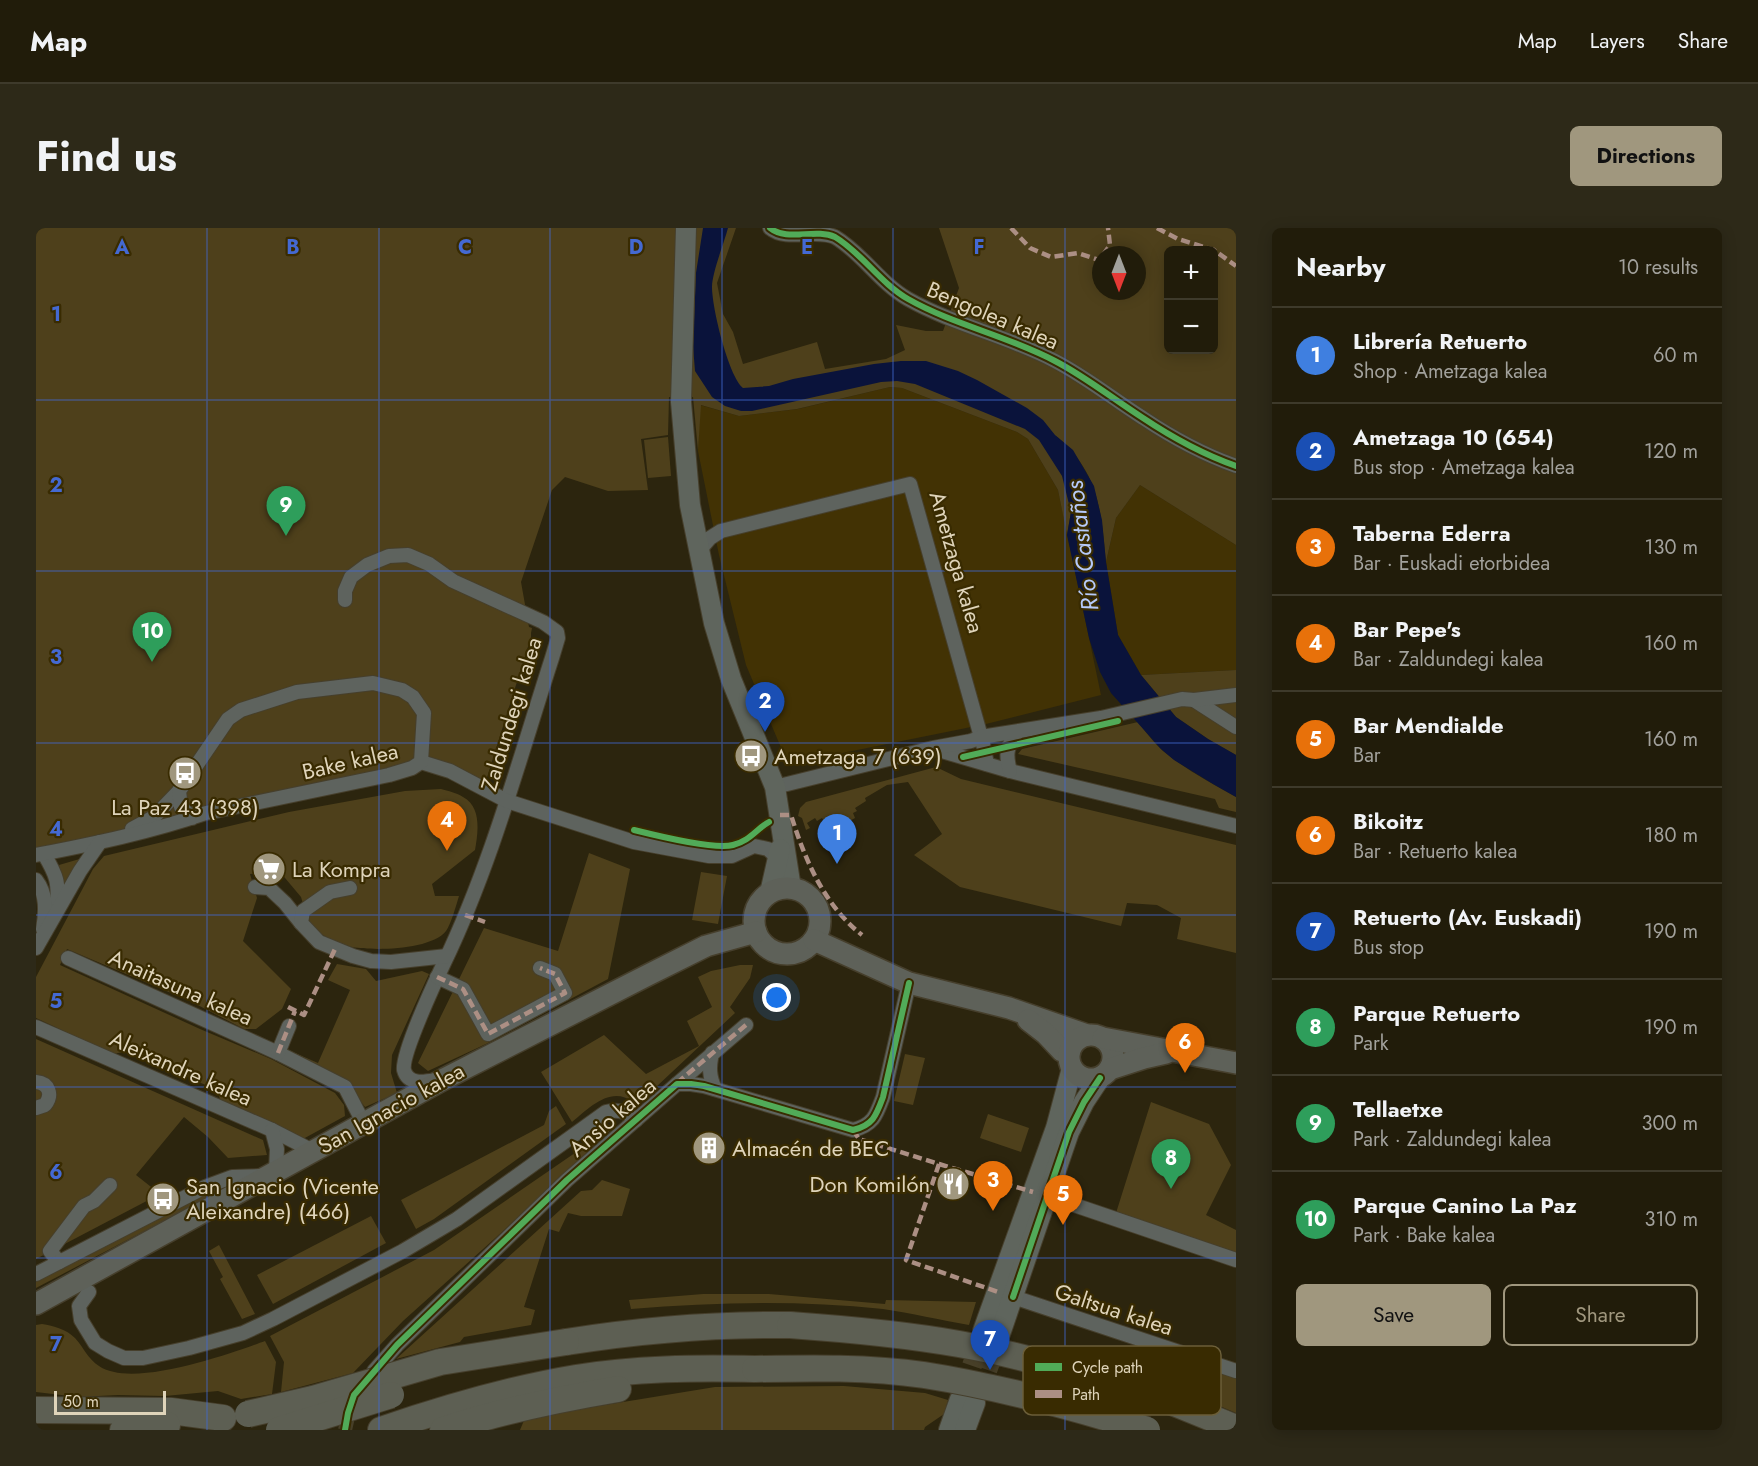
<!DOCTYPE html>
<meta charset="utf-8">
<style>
:root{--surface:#211c0a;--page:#2d2918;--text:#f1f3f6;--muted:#a2a19c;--line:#3e3a2b;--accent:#a0977e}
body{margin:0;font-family:Jost,sans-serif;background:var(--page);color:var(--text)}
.controls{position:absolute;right:18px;top:18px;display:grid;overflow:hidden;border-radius:9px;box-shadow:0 3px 15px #0003}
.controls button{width:54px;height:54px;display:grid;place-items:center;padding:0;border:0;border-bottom:2px solid var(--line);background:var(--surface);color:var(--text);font:30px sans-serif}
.compass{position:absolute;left:1056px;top:18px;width:54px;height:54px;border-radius:50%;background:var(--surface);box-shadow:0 3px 15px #0003;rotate:180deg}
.scale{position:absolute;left:18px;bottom:15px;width:112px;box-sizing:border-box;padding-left:6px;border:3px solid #dfd4ba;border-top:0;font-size:16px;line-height:21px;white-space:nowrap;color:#dfd4ba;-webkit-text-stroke:4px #392b01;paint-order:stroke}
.you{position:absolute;left:741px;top:770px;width:21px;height:21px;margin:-15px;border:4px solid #fff;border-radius:50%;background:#1a73e8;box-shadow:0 0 0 9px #1a73e833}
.badge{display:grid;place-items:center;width:39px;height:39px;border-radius:50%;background:var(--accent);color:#fff;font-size:20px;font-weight:700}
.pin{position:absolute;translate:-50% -50px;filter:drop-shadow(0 2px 3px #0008)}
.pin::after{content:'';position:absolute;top:32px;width:21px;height:18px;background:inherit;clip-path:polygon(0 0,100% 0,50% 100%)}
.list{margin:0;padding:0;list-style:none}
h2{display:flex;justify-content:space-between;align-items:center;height:78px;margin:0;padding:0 24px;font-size:26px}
h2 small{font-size:20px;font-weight:400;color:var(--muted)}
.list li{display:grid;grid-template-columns:39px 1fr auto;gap:18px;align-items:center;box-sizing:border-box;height:96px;padding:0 24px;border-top:2px solid var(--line)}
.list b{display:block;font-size:22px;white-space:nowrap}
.list p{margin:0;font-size:20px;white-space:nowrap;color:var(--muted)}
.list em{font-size:20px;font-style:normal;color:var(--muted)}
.actions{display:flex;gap:12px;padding:18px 24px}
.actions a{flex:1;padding:14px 0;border:2px solid var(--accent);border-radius:9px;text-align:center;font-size:21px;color:var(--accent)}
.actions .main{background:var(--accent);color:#111}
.map{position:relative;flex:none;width:1200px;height:1202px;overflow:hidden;border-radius:9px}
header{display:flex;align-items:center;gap:36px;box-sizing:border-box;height:84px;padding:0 30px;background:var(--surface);border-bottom:2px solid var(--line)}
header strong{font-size:28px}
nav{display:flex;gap:33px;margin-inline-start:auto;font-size:21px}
.intro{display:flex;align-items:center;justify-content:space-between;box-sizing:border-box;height:144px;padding:0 36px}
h1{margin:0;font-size:42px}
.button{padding:15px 27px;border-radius:9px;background:var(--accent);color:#111;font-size:21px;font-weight:700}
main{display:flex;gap:36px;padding:0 36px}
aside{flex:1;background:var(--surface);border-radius:9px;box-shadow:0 3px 15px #0003}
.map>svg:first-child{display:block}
.built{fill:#423204}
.green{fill:#4e401b;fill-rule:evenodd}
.water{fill:#0a133b}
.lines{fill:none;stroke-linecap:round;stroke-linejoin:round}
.street-tunnel{stroke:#473f28;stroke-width:14;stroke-dasharray:14 7;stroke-linecap:butt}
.secondary-tunnel{stroke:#473f28;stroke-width:20;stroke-dasharray:20 10;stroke-linecap:butt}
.street-casing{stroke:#463f2c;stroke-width:16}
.secondary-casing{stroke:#463f2c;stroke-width:22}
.primary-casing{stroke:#463f2c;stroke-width:24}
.highway-casing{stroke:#463f2c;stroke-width:28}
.street{stroke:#5e635e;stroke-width:14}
.secondary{stroke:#5f655d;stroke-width:20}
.primary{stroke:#5e6159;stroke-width:21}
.highway{stroke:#5d5f53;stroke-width:26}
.highway-bridge-casing{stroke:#463f2c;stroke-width:28;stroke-linecap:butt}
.highway-bridge{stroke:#5d5f53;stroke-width:26}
.quiet{stroke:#ac8f84;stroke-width:4.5;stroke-dasharray:9 4.5;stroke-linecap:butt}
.cycleway-casing{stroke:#392b01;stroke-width:10}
.cycleway{stroke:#51ab58;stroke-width:6}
.grid{fill:none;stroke:#4469d2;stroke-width:1.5;stroke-opacity:0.55}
.labels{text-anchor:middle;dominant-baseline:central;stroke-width:4.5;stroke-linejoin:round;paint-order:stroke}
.street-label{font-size:22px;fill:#dfd4ba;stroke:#392b01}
.poi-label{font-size:22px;fill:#dfd4ba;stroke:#392b01;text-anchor:start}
.water-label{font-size:24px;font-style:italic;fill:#b6cafa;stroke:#392b01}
.key{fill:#392b01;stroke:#6b5e38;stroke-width:1.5}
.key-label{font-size:16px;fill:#dfd4ba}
.grid-label{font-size:20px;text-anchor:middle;font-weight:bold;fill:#4469d2;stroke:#392b01;stroke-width:4.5;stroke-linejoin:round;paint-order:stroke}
</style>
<header>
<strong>Map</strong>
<nav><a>Map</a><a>Layers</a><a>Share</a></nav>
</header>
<div class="intro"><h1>Find us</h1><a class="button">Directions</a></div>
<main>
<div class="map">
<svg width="1200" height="1202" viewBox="0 0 1200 1202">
<rect width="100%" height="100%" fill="#2c250e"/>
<g class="built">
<polygon points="854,159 866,160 981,204 992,211 1022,262 1065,467 950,496 752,536 710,437 683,327 662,223 664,177 703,188 762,181"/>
<polygon points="1104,257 1200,317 1200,442 1105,447 1082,407 1070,334 1080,290"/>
</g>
<g class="green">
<path d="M0,0H700L681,55L687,86L697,104L707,136L781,114L789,141L850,131L869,122L860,97L890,103H907L923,60L903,0H1200V317L1104,257L1080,290L1070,334C1065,282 1063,244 1020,208L1035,284L1031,307L1022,262L992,211L981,204L866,160L854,159L761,181L703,188L665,177L662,223L657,169H633L632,207L605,211L612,262L572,263L529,249L516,262L485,354L493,399L496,400L495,405V409L449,556L376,540L0,627ZM1132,22H1178V122H1132ZM1065,27H1101V63H1065Z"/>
<polygon points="632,209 635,248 612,250 608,212"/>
<polygon points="1200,442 1200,527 1172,511 1140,489 1105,447"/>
<path d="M1102,494C1110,504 1118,515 1127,523C1149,541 1175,555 1200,569V584L1183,580L1179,571L982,526L986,521Z"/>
<polygon points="900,539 925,551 1200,617 1200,725 1141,711 1145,690 1121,677 1091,675 1085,698 924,659 878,627 906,606 872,554 851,557 829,570 830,573 819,580 821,583 817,585 819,590 810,595 808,591 803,594 802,592 791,598 786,590 781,593 779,590 771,595 774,600 770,602 766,590 762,588 764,580 770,574"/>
<path d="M405,561C412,563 421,565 427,569C446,579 442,605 439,622L396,656L399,668H423C420,678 415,696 410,703C395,722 338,723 316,719C301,715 287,708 274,699L265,669L244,644L214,646L221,670L207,713L255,761L246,781L220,801H208L154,773L31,721L24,737L164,801L235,831L299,865L308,877L309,888L267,911L185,874L181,862L92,823L77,826L0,790V749L57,641L68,628L253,584L369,563Z"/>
<polygon points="553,625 594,641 572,751 450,816 392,843 382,835 448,700 522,723"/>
<polygon points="47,630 28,662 23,637"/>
<polygon points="665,644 691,648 682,696 656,692"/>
<polygon points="301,736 330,741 340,753 386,743 393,746 356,827 355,845 361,865 329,879 312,857 262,833 259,825 282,835 314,762 292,752"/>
<path d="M704,737H717L714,750L694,779L699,785L604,874H597C575,857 553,880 536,894L505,844L568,807L610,846L663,818L651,793L676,779L662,749L675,743Z"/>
<polygon points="0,811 227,912 231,927 192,930 172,909 148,889 100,947 124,966 0,1031"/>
<polygon points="869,826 889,830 877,877 858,873"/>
<polygon points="1115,874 1173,896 1195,937 1170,987 1200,1002 1200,1024 1080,985"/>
<polygon points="520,878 530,896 398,991 380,1001 365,972 508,897 513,883"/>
<polygon points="952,886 993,900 985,924 944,910"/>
<polygon points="581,896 466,1004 367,1093 317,1145 245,1164 248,1134 234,1108 398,1022"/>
<polygon points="566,952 594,961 586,988 545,988 532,985 523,1004 513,1001 488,1079 499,1082 495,1097 428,1109 424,1114 360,1131 545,963 556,962"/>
<polygon points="202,955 179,966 0,1060 0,1050 174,963"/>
<polygon points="335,988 350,1015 237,1076 221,1047"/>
<polygon points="183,1017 219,1086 206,1091 184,1051 187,1049 173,1023"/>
<path d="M667,1066H733L849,1076L850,1072L940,1074L933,1097C904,1092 875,1085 847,1081C763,1072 678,1074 595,1081L593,1072Z"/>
<path d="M6,1096C18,1098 30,1101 39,1110C48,1120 52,1131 63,1138C96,1161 193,1126 229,1113L240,1134L236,1166L205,1171L182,1163L129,1168L82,1167L42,1169L0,1164V1097Z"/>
<polygon points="1143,1127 1200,1146 1200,1185 1132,1156"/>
<polygon points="808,1158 889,1165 912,1172 908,1186 889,1199 888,1202 484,1202 489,1190 679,1159"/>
</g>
<path class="water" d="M667,0H692C688,15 676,45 676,59C676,79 692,147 707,160L733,158L757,151L838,136L865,133H890L922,143L941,152L991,180L1007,192L1019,207L1037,222L1058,258L1066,292L1070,334L1082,407L1105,447L1140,489L1172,511L1200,527V569L1177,556L1138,532L1125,521L1075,465L1064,444L1053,410L1031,307L1035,284L1026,248L1003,212L989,201L879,156L861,153L845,154L716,183H705L689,178L676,169L659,143L657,118L660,45Z"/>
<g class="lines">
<polyline class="street-tunnel" points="309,1202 315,1176"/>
<g class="secondary-tunnel">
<polyline points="926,1166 946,1109"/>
<polyline points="941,1170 963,1110"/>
</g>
<defs>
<g id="street">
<path d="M734,0C751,14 779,0 799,9C826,25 844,55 872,71C918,97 972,108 1019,133C1050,149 1077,171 1107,190C1134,208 1169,227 1200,238"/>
<polyline points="662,324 674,310 685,303 874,256 947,516 951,536"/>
<path d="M309,372V363L315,349L331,337L353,328L372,327L393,336L417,353L507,394L521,404L522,410L516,430C483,532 455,637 408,735C400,752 365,827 368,842C372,857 388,854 399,852"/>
<polyline points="1158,472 1200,499"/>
<polyline points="899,521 974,543 1200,598"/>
<polyline points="385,534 414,543 471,573 598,614 673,628 696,628 718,618 732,621 743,631"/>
<path d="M974,543C969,525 971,519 981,504"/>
<polyline points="739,559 897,520 935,513 945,509 1065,490 1146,471 1158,472 1200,467"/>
<polyline points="96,601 118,589 143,563"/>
<path d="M8,626C21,648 23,654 21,680"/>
<path d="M0,627C57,616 115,604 170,585L353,547L376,540L385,534L388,485L377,469L366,462L337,455L261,464L205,482L192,491L143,563L145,579L156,590"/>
<path d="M0,652C11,666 10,684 7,701"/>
<polyline points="219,659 233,660 249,675 265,695"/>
<polyline points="314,660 294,664 267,683 265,695 283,714 317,728 335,733 355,734 411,728"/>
<polyline points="0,720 44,643 64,614"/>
<polyline points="32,730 242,825 309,859 328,896"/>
<polyline points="401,749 427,761 452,806 529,765 519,746 504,740"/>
<polyline points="0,799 236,902 277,923"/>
<polyline points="242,825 253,798"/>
<path d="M676,825C673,839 673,848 679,861"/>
<path d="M0,854C13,855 17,867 9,877L0,880"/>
<polyline points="641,856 710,797"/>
<polyline points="236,902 241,921 240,942"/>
<polyline points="1003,965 1200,1032"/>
<polyline points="23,1034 14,1023 48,978 58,973 74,957"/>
<polyline points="0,1046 169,959 196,949 228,948"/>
<path d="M53,1064L43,1078L45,1092L59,1115L72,1123L88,1130H107L153,1120L207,1105L237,1091L367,1023L421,991L570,884C582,881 590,883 600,892"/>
<polyline points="977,1069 1200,1143"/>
<path d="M338,1143L361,1117L531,952L641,856H655L668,858L817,902C837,897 840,888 847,869L873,755"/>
</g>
<g id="secondary">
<polyline points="650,0 645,174 654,277 678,395 695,451 739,559 755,660"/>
<polyline points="734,665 744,621"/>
<polyline points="947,1103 1020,900 1036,840"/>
<polyline points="964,1106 1033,904 1048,874 1064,850"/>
<polyline points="913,1202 924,1171"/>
<polyline points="929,1202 939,1175"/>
</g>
<g id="primary">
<circle cx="751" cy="693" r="33"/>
<polyline points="778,712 873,755 973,780 1051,807"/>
<polyline points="992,792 1010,806 1026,823 1033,825"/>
<circle cx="1055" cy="829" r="22"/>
<polyline points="1067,810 1200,835"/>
<polyline points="1074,841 1108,830 1130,825"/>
<polyline points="0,1076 410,850 612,747 670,718 720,704"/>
</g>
<g id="highway">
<path d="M530,1114C605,1102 678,1096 754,1097"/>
<polyline points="1136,1174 1200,1200"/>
<polyline points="0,1182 135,1183 187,1190"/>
<polyline points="87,1202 131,1197"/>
<path d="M345,1202C409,1180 474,1161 540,1150C599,1140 659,1140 719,1141"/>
<path d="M407,1202C464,1183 523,1171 582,1161"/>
</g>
</defs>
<use href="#street" class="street-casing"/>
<use href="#secondary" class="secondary-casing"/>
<use href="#primary" class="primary-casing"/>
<use href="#highway" class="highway-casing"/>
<use href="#street" class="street"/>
<use href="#secondary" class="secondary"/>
<use href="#primary" class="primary"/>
<use href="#highway" class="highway"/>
<defs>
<g id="highway-bridge">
<path d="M754,1097C810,1101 867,1106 923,1116C995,1129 1066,1151 1136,1174"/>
<path d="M719,1141C775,1140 833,1139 888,1147C964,1159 1038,1179 1111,1202"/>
<polyline points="212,1186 277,1171 404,1134 530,1114"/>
<polyline points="243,1202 355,1167"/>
</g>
</defs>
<use href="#highway-bridge" class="highway-bridge-casing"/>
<use href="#highway-bridge" class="highway-bridge"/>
<g class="quiet">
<polyline points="975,0 994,20 1015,29 1042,25 1063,32 1065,29"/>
<polyline points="1121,0 1142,11 1178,22 1200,38"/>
<polyline points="1067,27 1074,17 1072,0"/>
<path d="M744,587H755C769,632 788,677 826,707"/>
<polyline points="429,687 449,694"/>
<polyline points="401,749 427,761 452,806 529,765 519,746 504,740"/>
<polyline points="252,779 268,787 299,721"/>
<polyline points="242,825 259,783"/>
<polyline points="641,855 710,797"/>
<polyline points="817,902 823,911 903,936 870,1032 962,1064"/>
<polyline points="903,936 997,964"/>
</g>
<defs>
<g id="cycleway">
<path d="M734,0C751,14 779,0 799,9C826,25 844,55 872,71C918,97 972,108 1019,133C1050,149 1077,171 1107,190C1134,208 1169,227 1200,238"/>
<polyline points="927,529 1082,493"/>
<path d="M598,602C618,607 679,622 697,617C715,612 719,602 733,594"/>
<polyline points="977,1069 1033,904 1048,874 1064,850"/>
<path d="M309,1202L312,1185L318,1167L361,1117L531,952L641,856H655L668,858L817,902C837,897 840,888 847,869L873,755"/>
</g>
</defs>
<use href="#cycleway" class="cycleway-casing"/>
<use href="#cycleway" class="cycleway"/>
</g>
<path class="grid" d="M171,0V1202M343,0V1202M514,0V1202M686,0V1202M857,0V1202M1029,0V1202M0,172H1200M0,343H1200M0,515H1200M0,687H1200M0,859H1200M0,1030H1200"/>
<defs>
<symbol id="bus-disc" viewBox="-11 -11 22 22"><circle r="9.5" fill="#a0977e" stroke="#392b01"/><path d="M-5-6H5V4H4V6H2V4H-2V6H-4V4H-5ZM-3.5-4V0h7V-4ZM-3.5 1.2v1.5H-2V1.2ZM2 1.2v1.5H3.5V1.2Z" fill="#fff"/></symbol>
<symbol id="supermarket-disc" viewBox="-11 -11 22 22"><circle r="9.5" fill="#a0977e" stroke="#392b01"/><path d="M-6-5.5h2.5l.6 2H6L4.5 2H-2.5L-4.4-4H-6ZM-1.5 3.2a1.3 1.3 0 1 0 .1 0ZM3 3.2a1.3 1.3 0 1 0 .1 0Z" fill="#fff"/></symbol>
<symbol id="building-disc" viewBox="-11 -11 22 22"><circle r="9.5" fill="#a0977e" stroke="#392b01"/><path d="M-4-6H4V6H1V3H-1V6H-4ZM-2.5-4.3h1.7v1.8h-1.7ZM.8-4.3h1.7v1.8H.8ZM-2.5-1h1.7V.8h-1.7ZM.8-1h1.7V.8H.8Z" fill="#fff"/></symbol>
<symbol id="restaurant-disc" viewBox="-11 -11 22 22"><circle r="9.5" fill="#a0977e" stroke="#392b01"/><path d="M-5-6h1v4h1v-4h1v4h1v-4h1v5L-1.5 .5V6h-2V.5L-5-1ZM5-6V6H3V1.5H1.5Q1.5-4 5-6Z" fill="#fff"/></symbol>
</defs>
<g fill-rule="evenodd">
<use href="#bus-disc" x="696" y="509" width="38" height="38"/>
<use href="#bus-disc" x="130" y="526" width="38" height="38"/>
<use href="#supermarket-disc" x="214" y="622" width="38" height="38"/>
<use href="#building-disc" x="654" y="901" width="38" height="38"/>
<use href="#restaurant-disc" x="898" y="937" width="38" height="38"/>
<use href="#bus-disc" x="108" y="952" width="38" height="38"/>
</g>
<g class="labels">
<g class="street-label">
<text transform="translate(957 87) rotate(23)">Bengolea kalea</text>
<text transform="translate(921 334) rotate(74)">Ametzaga kalea</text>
<text transform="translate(475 486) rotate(-73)">Zaldundegi kalea</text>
<text transform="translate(314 533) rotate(-13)">Bake kalea</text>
<text transform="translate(145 759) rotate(24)">Anaitasuna kalea</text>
<text transform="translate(145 840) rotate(24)">Aleixandre kalea</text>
<text transform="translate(355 880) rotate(-29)">San Ignacio kalea</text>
<text transform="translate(576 889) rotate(-41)">Ansio kalea</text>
<text transform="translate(1078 1081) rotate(18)">Galtsua kalea</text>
</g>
<g class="poi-label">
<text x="738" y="528">Ametzaga 7 (639)</text>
<text x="149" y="579" text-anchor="middle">La Paz 43 (398)</text>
<text x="256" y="641">La Kompra</text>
<text x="696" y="920">Almacén de BEC</text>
<text x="894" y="956" text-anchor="end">Don Komilón</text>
<text x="150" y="958">San Ignacio (Vicente<tspan x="150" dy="25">Aleixandre) (466)</tspan></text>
</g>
<g class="water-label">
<text transform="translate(1046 318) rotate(-97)">Río Castaños</text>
</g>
</g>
<rect x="987" y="1118" width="198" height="69" rx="9" class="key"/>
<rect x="999" y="1135" width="27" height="8" fill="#51ab58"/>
<rect x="999" y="1162" width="27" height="8" fill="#ac8f84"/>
<g class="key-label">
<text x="1036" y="1145">Cycle path</text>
<text x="1036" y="1172">Path</text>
</g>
<g class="grid-label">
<text x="86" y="26">A</text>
<text x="257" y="26">B</text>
<text x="429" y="26">C</text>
<text x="600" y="26">D</text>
<text x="771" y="26">E</text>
<text x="943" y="26">F</text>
<text x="20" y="93">1</text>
<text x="20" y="264">2</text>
<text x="20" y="436">3</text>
<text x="20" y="608">4</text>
<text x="20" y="780">5</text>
<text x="20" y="951">6</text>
<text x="20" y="1123">7</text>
</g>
</svg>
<div class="controls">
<button>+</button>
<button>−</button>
</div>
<svg class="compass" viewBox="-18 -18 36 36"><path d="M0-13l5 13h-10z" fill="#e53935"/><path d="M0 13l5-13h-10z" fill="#a2a19c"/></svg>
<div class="scale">50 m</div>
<div class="you"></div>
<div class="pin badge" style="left:801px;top:636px;background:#3f7fe0">1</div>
<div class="pin badge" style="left:729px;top:504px;background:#1a4fb4">2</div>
<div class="pin badge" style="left:957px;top:983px;background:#e8710a">3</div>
<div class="pin badge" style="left:411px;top:623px;background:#e8710a">4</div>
<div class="pin badge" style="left:1027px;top:997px;background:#e8710a">5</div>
<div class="pin badge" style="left:1149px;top:845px;background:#e8710a">6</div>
<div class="pin badge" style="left:954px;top:1142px;background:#1a4fb4">7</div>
<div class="pin badge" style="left:1135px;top:961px;background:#2e9e5b">8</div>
<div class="pin badge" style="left:250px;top:308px;background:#2e9e5b">9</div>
<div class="pin badge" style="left:116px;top:434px;background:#2e9e5b">10</div>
</div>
<aside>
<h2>Nearby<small>10 results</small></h2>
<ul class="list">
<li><span class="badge" style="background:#3f7fe0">1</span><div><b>Librería Retuerto</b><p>Shop · Ametzaga kalea</p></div><em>60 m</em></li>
<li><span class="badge" style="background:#1a4fb4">2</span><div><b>Ametzaga 10 (654)</b><p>Bus stop · Ametzaga kalea</p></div><em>120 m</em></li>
<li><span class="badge" style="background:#e8710a">3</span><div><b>Taberna Ederra</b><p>Bar · Euskadi etorbidea</p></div><em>130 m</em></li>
<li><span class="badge" style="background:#e8710a">4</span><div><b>Bar Pepe's</b><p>Bar · Zaldundegi kalea</p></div><em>160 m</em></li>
<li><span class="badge" style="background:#e8710a">5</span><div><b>Bar Mendialde</b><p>Bar</p></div><em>160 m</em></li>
<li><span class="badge" style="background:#e8710a">6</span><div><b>Bikoitz</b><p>Bar · Retuerto kalea</p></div><em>180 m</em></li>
<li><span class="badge" style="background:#1a4fb4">7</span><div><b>Retuerto (Av. Euskadi)</b><p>Bus stop</p></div><em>190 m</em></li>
<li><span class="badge" style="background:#2e9e5b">8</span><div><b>Parque Retuerto</b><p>Park</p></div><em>190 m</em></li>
<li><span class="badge" style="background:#2e9e5b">9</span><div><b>Tellaetxe</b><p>Park · Zaldundegi kalea</p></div><em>300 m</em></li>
<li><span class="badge" style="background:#2e9e5b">10</span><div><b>Parque Canino La Paz</b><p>Park · Bake kalea</p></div><em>310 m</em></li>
</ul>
<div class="actions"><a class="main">Save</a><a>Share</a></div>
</aside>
</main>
